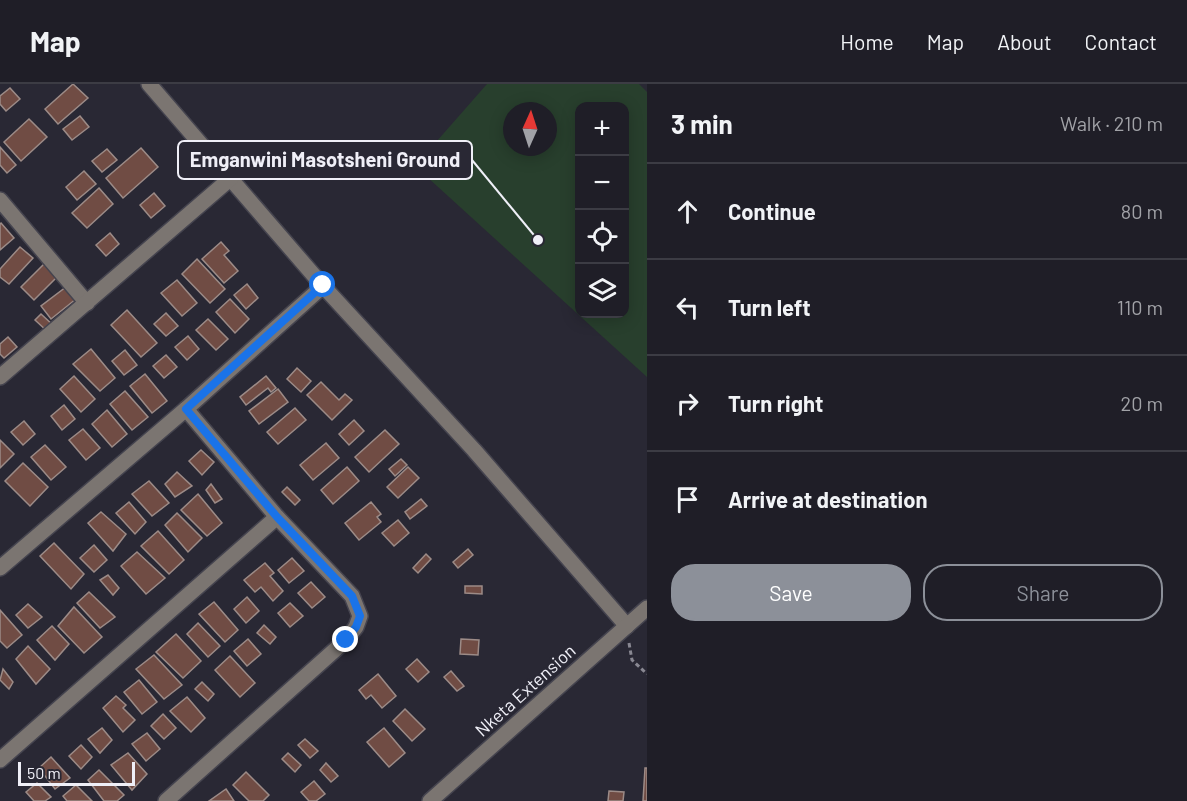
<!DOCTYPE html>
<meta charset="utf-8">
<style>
:root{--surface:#1f1e27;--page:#27272f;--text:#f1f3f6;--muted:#a1a2a7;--line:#3c3c44;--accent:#8c9099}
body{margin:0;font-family:Barlow,sans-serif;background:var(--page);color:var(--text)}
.controls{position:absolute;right:18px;top:18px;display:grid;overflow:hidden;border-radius:12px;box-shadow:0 3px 15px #0003}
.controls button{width:54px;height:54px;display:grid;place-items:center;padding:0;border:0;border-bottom:2px solid var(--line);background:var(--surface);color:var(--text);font:30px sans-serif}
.compass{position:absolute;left:503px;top:18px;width:54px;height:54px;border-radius:50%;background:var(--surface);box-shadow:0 3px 15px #0003;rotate:3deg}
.scale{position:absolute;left:18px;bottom:15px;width:117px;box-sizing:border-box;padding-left:6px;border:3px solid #efeff7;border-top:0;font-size:16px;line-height:21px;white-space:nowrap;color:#efeff7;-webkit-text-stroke:4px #292834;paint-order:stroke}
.stop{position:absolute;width:18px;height:18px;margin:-14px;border:4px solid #1a73e8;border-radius:50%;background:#fff}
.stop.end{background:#1a73e8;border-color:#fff;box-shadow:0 2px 6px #0008}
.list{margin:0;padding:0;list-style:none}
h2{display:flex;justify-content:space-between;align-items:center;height:78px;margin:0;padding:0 24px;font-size:26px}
h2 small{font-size:20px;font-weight:400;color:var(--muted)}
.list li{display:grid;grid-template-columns:39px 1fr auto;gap:18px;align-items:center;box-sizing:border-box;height:96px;padding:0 24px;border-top:2px solid var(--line)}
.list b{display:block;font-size:22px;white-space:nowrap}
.list em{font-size:20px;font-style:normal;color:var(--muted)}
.actions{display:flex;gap:12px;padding:18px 24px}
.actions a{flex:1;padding:14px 0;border:2px solid var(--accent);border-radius:24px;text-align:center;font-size:21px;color:var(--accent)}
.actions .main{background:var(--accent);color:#fff}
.icon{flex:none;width:33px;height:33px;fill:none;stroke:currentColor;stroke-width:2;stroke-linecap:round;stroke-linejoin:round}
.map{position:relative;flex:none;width:647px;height:717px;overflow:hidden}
header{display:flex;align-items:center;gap:36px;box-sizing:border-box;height:84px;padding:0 30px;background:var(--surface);border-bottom:2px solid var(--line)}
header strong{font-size:28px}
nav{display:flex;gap:33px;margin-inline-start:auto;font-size:21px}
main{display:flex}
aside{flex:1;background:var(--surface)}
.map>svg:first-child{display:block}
.green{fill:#283f2d;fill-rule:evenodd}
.building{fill:#704c44;stroke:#9c8b87;stroke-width:1.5}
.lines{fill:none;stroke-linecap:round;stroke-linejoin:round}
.minor-casing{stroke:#45444f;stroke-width:18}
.path{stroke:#898892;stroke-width:3;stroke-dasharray:4.5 3;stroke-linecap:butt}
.minor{stroke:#7b7571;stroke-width:15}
.route{stroke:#1a73e8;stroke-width:8}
.labels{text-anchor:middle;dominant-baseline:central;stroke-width:4.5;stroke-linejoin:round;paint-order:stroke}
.street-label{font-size:18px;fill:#efeff7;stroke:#292834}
.leader{fill:none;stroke:#efeff7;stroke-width:2}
.callout-dot{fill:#efeff7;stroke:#292834;stroke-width:2}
.callout{fill:#292834;stroke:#efeff7;stroke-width:2}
.callout-label{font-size:20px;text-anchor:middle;font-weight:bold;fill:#efeff7}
</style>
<header>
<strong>Map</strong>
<nav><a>Home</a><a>Map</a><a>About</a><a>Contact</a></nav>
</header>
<main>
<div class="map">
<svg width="647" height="717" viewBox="0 0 647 717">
<rect width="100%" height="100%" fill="#292834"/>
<path class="green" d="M487,0H639L647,8V293L415,82ZM580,22H624V230H580ZM512,27H548V63H512Z"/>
<g class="building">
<polygon points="73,0 88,14 58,40 45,25"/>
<polygon points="10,4 20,15 6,27 0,20 0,12"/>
<polygon points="80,32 89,43 72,56 63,45"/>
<polygon points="29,35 47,53 21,77 4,58"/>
<polygon points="0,63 16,81 7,89 0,81"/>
<polygon points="141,64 158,83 123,114 106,94"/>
<polygon points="107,65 117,76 102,88 92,77"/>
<polygon points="84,87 96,100 77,116 66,103"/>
<polygon points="99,104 113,120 87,144 72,129"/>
<polygon points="154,109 165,122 151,134 140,121"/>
<polygon points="1,139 14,154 0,166 0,140"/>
<polygon points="110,149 119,160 106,172 96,161"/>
<polygon points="221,158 229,167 224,171 238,187 224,199 202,175"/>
<polygon points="20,163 33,174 9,200 0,193 0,185"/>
<polygon points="197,175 225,205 210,219 182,190"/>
<polygon points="47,177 60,190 34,216 21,203"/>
<polygon points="177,196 197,219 182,232 161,209"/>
<polygon points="247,200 258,214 246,225 234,211"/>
<polygon points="66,203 76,215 51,235 41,222"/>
<polygon points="230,215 249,235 235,249 216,228"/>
<polygon points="127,226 157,259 141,273 111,241"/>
<polygon points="166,229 178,242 166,252 154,240"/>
<polygon points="41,230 54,242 48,248 35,236"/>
<polygon points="208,235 228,255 216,266 196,246"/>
<polygon points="188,252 199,265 187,276 175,263"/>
<polygon points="8,253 17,263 4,274 0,270 0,260"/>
<polygon points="91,265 115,294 100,307 73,280"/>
<polygon points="125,266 137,281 124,291 112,277"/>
<polygon points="166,271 177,283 164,294 153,282"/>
<polygon points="297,284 311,297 301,308 287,295"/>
<polygon points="145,290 167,317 152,329 130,302"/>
<polygon points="74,292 95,315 81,328 60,305"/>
<polygon points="266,292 276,304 271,308 268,304 246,321 240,313"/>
<polygon points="321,298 339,316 345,310 352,316 332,336 307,311"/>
<polygon points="278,305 288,318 259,340 249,327"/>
<polygon points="125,307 148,333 132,346 110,320"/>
<polygon points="64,321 75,335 62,346 51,332"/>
<polygon points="295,324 306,336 278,360 267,348"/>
<polygon points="107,326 127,350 112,363 92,340"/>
<polygon points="354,336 364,347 349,361 339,350"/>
<polygon points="24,337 35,350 23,361 11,348"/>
<polygon points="83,345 100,364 86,376 69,356"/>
<polygon points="385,346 399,360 369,388 355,373"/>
<polygon points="0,356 14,370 0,384"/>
<polygon points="326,359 339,374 313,396 300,381"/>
<polygon points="45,361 66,383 51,396 31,373"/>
<polygon points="201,366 214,378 202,391 189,377"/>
<polygon points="401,375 407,381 395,392 389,385"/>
<polygon points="23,379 48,403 30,422 5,397"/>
<polygon points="347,383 359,397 333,420 321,406"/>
<polygon points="408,383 419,394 398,414 387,403"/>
<polygon points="177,388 192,402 175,413 165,400"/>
<polygon points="149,397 169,419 152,432 132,410"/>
<polygon points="211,400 222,415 215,419 206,406"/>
<polygon points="287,403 300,416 295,421 282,408"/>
<polygon points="198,410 222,439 207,452 181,426"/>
<polygon points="421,415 427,422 410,435 405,428"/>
<polygon points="129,418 146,438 135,450 116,429"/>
<polygon points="371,418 381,430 377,433 381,438 359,456 345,439"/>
<polygon points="101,428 126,450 113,467 88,439"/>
<polygon points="177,429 202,454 188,468 165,441"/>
<polygon points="398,436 409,449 394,462 382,449"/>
<polygon points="158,447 184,476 169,490 141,462"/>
<polygon points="54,459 84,490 71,505 40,472"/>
<polygon points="94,461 107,476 94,488 80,474"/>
<polygon points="468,465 473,471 458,484 453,478"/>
<polygon points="137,468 165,494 146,510 121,482"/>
<polygon points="426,470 431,475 418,489 413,484"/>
<polygon points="292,474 304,487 289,499 278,486"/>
<polygon points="265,479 274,489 270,492 283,507 273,517 261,503 255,508 244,496"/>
<polygon points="108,491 119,504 113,511 100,496"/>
<polygon points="311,498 325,513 312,524 298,509"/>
<polygon points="465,502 482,502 482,510 465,509"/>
<polygon points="89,508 115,533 100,544 77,519"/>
<polygon points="247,513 259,527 246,539 234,525"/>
<polygon points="214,518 238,546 225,558 199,530"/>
<polygon points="290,519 303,532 290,543 278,529"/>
<polygon points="28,520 42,533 28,544 16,531"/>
<polygon points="74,523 102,553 84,569 58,542"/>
<polygon points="0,526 22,551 7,564 0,557"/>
<polygon points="198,539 220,562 208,573 187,550"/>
<polygon points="264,541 276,553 270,560 257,549"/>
<polygon points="52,542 69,560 55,576 37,556"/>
<polygon points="176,550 201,577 183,594 156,568"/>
<polygon points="248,555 261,570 247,582 234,567"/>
<polygon points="461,555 479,556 478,571 460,570"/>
<polygon points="28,562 50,585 36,600 16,575"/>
<polygon points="154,571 182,601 164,615 136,585"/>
<polygon points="230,572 255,599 240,613 215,586"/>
<polygon points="417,575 429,588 418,598 406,585"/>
<polygon points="3,585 13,598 9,605 0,596"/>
<polygon points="451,587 464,602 457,607 444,593"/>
<polygon points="378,590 396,612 382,624 371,611 366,615 359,606"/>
<polygon points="139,596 157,618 142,630 124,608"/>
<polygon points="202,598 214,610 208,617 195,605"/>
<polygon points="116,612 126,621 123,624 135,636 123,648 103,624"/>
<polygon points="187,613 205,634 191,648 170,627"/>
<polygon points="405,625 425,645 412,657 393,637"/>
<polygon points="163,630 176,644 164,655 151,642"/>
<polygon points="102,644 112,656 100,669 88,655"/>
<polygon points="384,644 405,669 389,683 367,658"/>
<polygon points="147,649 160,665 146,677 132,660"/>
<polygon points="305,655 318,667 310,674 298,661"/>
<polygon points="81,661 92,673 81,685 69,672"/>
<polygon points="128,669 147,690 132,706 111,681"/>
<polygon points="288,669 301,681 295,688 282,675"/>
<polygon points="51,673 70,694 55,705 39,684"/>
<polygon points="326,679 338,692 331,698 320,686"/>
<polygon points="645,684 647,684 647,717 643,717"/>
<polygon points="99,686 124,711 117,717 104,717 88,696"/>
<polygon points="246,688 269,711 263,717 249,717 233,701"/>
<polygon points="314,697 325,710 316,717 309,717 301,708"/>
<polygon points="37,699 51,713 45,717 34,717 26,708"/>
<polygon points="76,701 92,717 67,717 63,712"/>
<polygon points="226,705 234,717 209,717"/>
<polygon points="609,707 624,708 623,717 608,717"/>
</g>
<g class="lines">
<defs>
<g id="minor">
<polyline points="149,0 323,202 474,366 627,542"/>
<polyline points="0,116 87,219"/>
<polyline points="0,293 231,94"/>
<polyline points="0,484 186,325 323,202"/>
<polyline points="0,676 277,433"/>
<polyline points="166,717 346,556 356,543 360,532 352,512 277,433 186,325"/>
<polyline points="430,717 647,524"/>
</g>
</defs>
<use href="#minor" class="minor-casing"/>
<polyline class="path" points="629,559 632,576 647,590"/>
<use href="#minor" class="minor"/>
</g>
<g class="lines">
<polyline class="route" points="323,201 186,325 277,433 352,512 360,532 356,543 346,556"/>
</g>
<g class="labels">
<g class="street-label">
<text transform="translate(525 606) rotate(-42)">Nketa Extension</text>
</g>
</g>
<path class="leader" d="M538 156L472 76"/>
<circle class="callout-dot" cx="538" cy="156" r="6"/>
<rect class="callout" x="178" y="57" width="294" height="38" rx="6"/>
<g class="callout-label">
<text x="325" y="83">Emganwini Masotsheni Ground</text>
</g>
</svg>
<div class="controls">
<button>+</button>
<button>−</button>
<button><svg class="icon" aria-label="locate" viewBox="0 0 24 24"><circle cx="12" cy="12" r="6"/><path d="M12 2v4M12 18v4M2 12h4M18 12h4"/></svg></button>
<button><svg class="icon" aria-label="layers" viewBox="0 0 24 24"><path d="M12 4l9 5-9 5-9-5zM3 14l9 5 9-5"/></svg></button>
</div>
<svg class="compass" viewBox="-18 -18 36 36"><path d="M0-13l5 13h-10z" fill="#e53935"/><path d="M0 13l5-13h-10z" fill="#a1a2a7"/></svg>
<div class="scale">50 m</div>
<div class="stop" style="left:323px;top:201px"></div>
<div class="stop end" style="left:346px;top:556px"></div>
</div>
<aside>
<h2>3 min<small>Walk · 210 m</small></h2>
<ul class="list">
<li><svg class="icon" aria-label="ahead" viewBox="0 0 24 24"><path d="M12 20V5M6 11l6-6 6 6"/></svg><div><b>Continue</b></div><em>80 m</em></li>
<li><svg class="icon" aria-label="left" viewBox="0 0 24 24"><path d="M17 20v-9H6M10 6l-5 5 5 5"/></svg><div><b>Turn left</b></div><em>110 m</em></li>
<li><svg class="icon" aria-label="right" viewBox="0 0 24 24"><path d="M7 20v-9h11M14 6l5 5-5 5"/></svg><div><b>Turn right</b></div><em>20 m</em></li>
<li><svg class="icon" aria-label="arrive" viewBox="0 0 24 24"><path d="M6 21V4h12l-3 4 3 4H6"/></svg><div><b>Arrive at destination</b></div></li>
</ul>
<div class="actions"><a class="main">Save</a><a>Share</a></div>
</aside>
</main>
